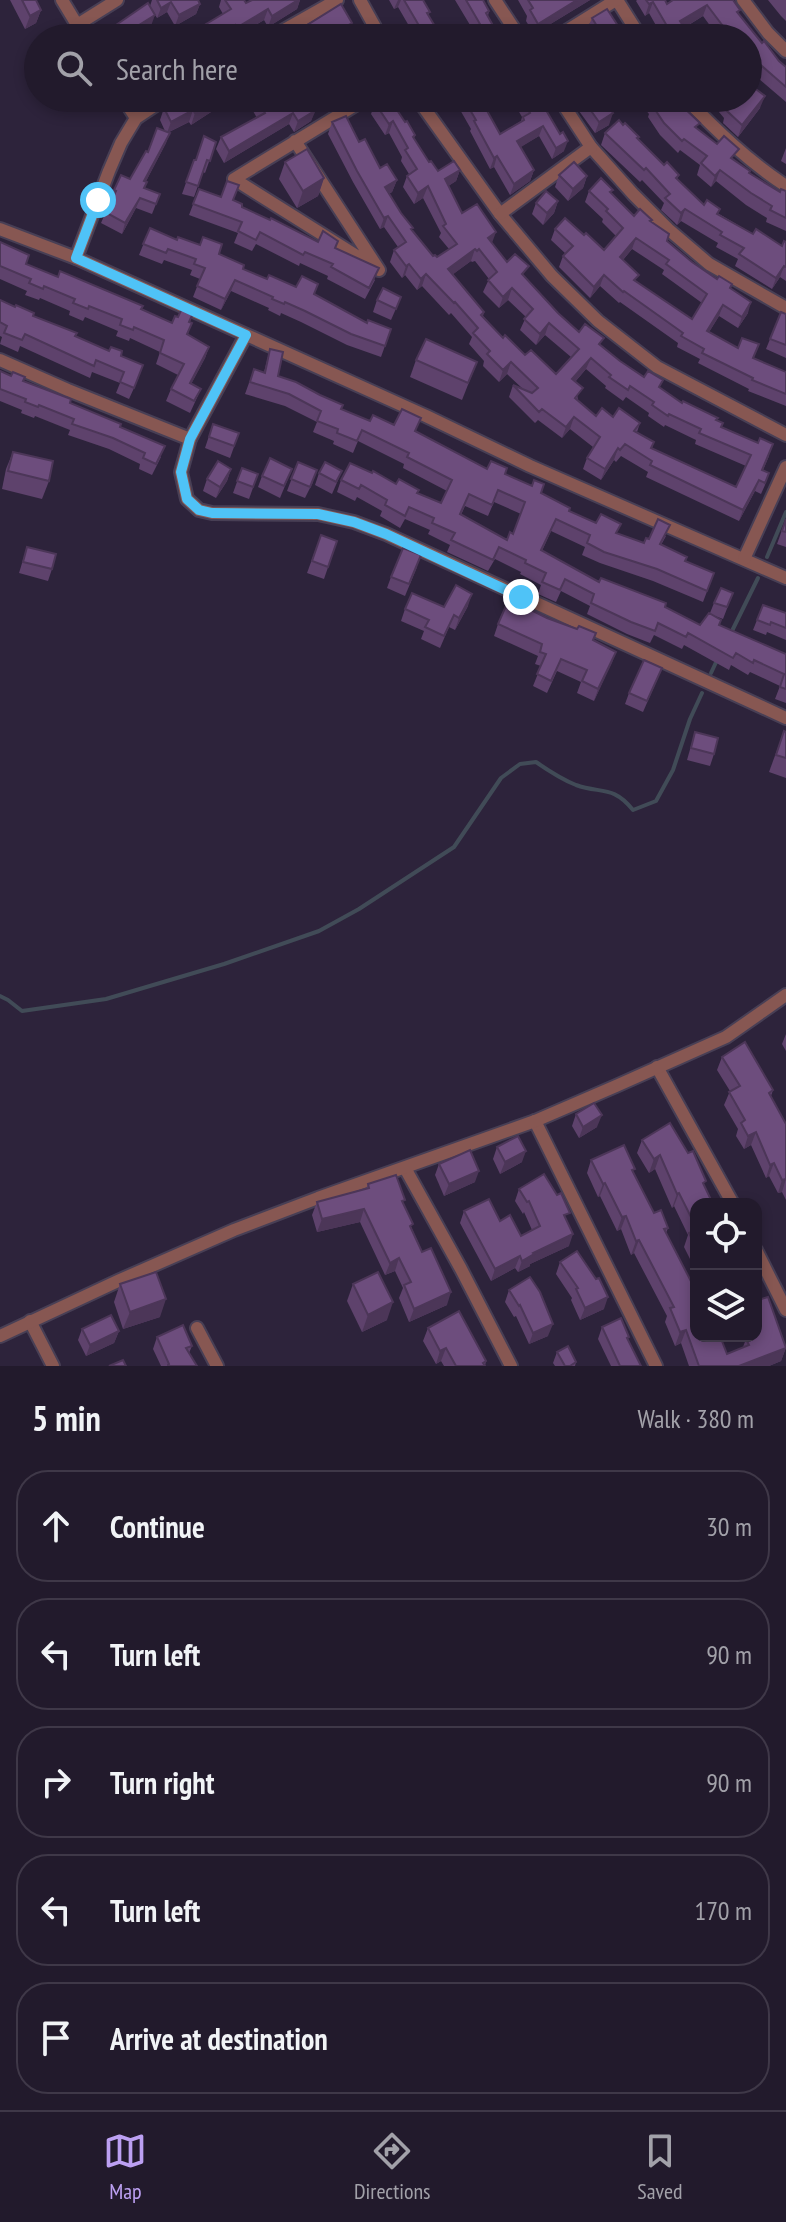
<!DOCTYPE html>
<meta charset="utf-8">
<style>
:root{--surface:#221a2c;--page:#2a2334;--text:#f1f3f6;--muted:#a2a1a9;--line:#3f3848;--accent:#bca0f2}
body{margin:0;font-family:"PT Sans Narrow",sans-serif;background:var(--page);color:var(--text)}
.controls{position:absolute;right:24px;bottom:24px;display:grid;overflow:hidden;border-radius:16px;box-shadow:0 4px 12px #0003}
.controls button{width:72px;height:72px;display:grid;place-items:center;padding:0;border:0;border-bottom:2px solid var(--line);background:var(--surface);color:var(--text);font:40px sans-serif}
.stop{position:absolute;width:24px;height:24px;margin:-18px;border:6px solid #4fc3f7;border-radius:50%;background:#fff}
.stop.end{background:#4fc3f7;border-color:#fff;box-shadow:0 2px 8px #0008}
.list{margin:0;padding:0;list-style:none}
h2{display:flex;justify-content:space-between;align-items:center;height:104px;margin:0;padding:0 32px;font-size:34px}
h2 small{font-size:26px;font-weight:400;color:var(--muted)}
.list li{display:grid;grid-template-columns:52px 1fr auto;gap:24px;align-items:center;box-sizing:border-box;height:112px;margin:0 16px 16px;padding:0 16px;border:2px solid var(--line);border-radius:32px}
.list b{display:block;font-size:30px;white-space:nowrap}
.list em{font-size:26px;font-style:normal;color:var(--muted)}
.icon{flex:none;width:44px;height:44px;fill:none;stroke:currentColor;stroke-width:2;stroke-linecap:round;stroke-linejoin:round}
.map{position:relative;flex:none;width:786px;height:1366px;overflow:hidden}
.search{position:absolute;background:var(--surface);box-shadow:0 4px 12px #0003;left:24px;right:24px;top:24px;height:88px;display:flex;align-items:center;gap:20px;box-sizing:border-box;padding:0 28px;border-radius:44px;color:var(--muted);font-size:30px}
.sheet{height:744px;background:var(--surface)}
nav{display:flex;justify-content:space-around;align-items:center;box-sizing:border-box;height:112px;border-top:2px solid var(--line);background:var(--surface);font-size:22px;color:var(--muted)}
nav a{display:grid;justify-items:center;gap:4px}
nav .on{color:var(--accent)}
.map>svg:first-child{display:block}
.lines{fill:none;stroke-linecap:round;stroke-linejoin:round}
.stream{stroke:#414b57;stroke-width:4}
.street-casing{stroke:#483f55;stroke-width:16}
.street{stroke:#875752;stroke-width:12}
.wall{fill:#5e426c;fill-rule:evenodd}
.shaded-wall{fill:#4c3658}
.building{fill:#6d4d7d;stroke:#4c3658;stroke-width:2;fill-rule:evenodd}
.route{stroke:#4fc3f7;stroke-width:10}
</style>
<div class="map">
<svg width="786" height="1366" viewBox="0 0 786 1366">
<rect width="100%" height="100%" fill="#2d233b"/>
<g class="lines">
<g class="stream">
<polyline points="767,557 786,512"/>
<polyline points="731,633 758,578"/>
<polyline points="711,673 718,658"/>
<path d="M0,996L8,1000L22,1011L106,999L224,964L319,931L359,909L454,847L501,778L520,764L536,762C549,771 561,779 576,785C601,794 613,785 633,810L656,801L673,770L690,719L702,693"/>
</g>
<defs>
<g id="street">
<polyline points="62,0 85,38"/>
<polyline points="360,0 381,38"/>
<polyline points="495,0 520,38"/>
<polyline points="617,0 641,38"/>
<polyline points="743,0 768,33 786,51"/>
<polyline points="77,25 117,0"/>
<polyline points="270,38 337,0"/>
<polyline points="555,38 616,0"/>
<polyline points="123,98 136,118"/>
<polyline points="417,98 500,214 552,276 598,321 657,367 786,435"/>
<polyline points="559,98 591,147 633,194 668,229 709,264 786,308"/>
<path d="M685,98C717,131 748,161 786,186"/>
<polyline points="295,141 379,270 234,179 367,98"/>
<polyline points="500,214 591,147"/>
<polyline points="0,229 76,258 426,416 530,466 786,578"/>
<polyline points="76,258 109,171 121,143 136,118 166,98"/>
<polyline points="246,335 190,439 181,472 187,499 199,510 212,513 318,514 354,522 386,534 786,718"/>
<polyline points="0,360 68,390 190,439"/>
<polyline points="744,559 786,467"/>
<polyline points="657,1067 733,1204"/>
<polyline points="535,1121 656,1366"/>
<polyline points="405,1168 461,1269 511,1366"/>
<polyline points="756,1250 786,1310"/>
<polyline points="30,1321 53,1366"/>
<polyline points="197,1328 217,1366"/>
<polyline points="0,1336 120,1280 234,1230 318,1198 535,1121 616,1086 726,1037 786,995"/>
</g>
</defs>
<use href="#street" class="street-casing"/>
<use href="#street" class="street"/>
</g>
<g class="wall">
<polygon points="10,0 36,0 41,10 36,23 25,29"/>
<polygon points="152,0 198,0 200,4 196,14 175,26 167,12 157,18 150,6"/>
<polygon points="221,0 244,0 246,3 252,0 300,0 297,9 268,27 264,20 234,38 231,36 228,38 183,38 223,14 219,7"/>
<polygon points="389,0 423,0 430,12 428,15 442,38 416,38 398,7 394,9"/>
<polygon points="455,0 483,0 489,11 488,16 500,38 470,38 473,30"/>
<polygon points="518,0 590,0 534,34 526,21 527,16"/>
<polygon points="637,0 665,0 667,4 733,0 739,14 762,43 786,67 786,102 751,72 748,75 748,38 719,38 703,16 684,28 691,38 663,38 649,13 645,16 636,1"/>
<polygon points="768,0 786,0 786,21 781,16"/>
<polygon points="592,18 626,38 593,38 587,30"/>
<polygon points="116,25 151,26 134,36 136,38 113,38 112,36"/>
<polygon points="188,98 280,98 282,102 288,98 340,98 334,102 332,99 315,109 311,121 294,132 289,124 224,163 216,149 221,137 257,118 249,104 234,112 228,101 191,125 189,122 169,132 166,143 146,181 145,188 160,194 152,214 136,208 122,234 101,223 111,200 114,190 130,179 148,152 165,131 160,120 164,108 179,103"/>
<polygon points="434,98 480,98 500,134 521,121 522,117 511,98 547,98 542,102 564,151 552,159 539,136 520,147 534,170 530,181 510,195 494,167 490,169 470,131 471,129 455,101 441,109"/>
<polygon points="572,98 605,98 603,100 609,125 595,133 571,100"/>
<polygon points="636,98 668,98 676,110 750,173 780,192 786,191 786,231 766,222 767,218 746,205 716,181 711,187 697,175 700,165 680,150 678,153 660,135 648,117 649,114"/>
<polygon points="708,98 748,98 760,108 738,137 723,123 724,118 708,99"/>
<path d="M375,103L405,122L415,135L414,138L429,162L438,171L460,170L456,181L448,186L462,213L492,243L507,262L524,277L558,313L579,332L601,346L620,361L682,403L717,421L721,427L769,456L763,470L765,485L761,494L755,491L739,521L646,477L648,472L621,456L616,462L614,460L601,480L583,469L587,458L593,447L570,429L562,438L538,420L535,423L509,397L513,385L523,389L507,374L499,382L483,366L484,361L469,344L472,337L451,313L449,315L422,286L417,290L405,275L402,278L390,262L394,250L398,247L384,227L380,229L353,182L328,134L332,122L359,142L380,168L397,180L392,192L389,194L412,231L433,256L437,257L449,249L439,237L441,233L423,198L414,204L403,187L407,176L409,174L401,161L402,157L389,133L385,135L371,114ZM471,261L472,262L475,261L489,279L483,292L499,308L508,300L526,317L520,330L536,345L545,335L571,357L556,374L525,355L503,338L483,316L484,312L453,274ZM586,369L606,386L605,388L623,401L626,397L649,413L648,416L664,427L665,425L696,440L695,444L746,466L736,487L652,448L654,442L637,432L640,423L596,416L578,400L575,382Z"/>
<polygon points="623,125 639,137 638,139 664,165 679,175 677,179 704,205 753,234 782,246 786,242 786,281 780,277 772,289 735,266 738,259 716,247 718,243 681,221 677,225 674,222 661,210 664,203 642,180 640,182 601,145 605,133"/>
<polygon points="216,142 205,173 203,172 194,197 182,194 194,160 196,160"/>
<polygon points="786,148 786,164 781,161"/>
<polygon points="285,162 324,178 318,196 297,208 279,179"/>
<polygon points="559,175 587,176 583,188 568,201 555,187"/>
<polygon points="199,189 221,197 233,200 242,207 318,242 335,248 375,280 365,299 327,279 328,276 300,263 299,266 256,244 252,251 234,243 238,233 189,215"/>
<path d="M589,191L611,193L634,216L651,222L667,241L692,262L717,279L732,284L731,288L748,313L738,328L719,316L709,332L754,358L786,372V371V406L748,391L749,389L698,363L700,359L677,347L678,343L620,302L619,303L600,286L590,298L559,267L563,256L566,254L551,240L555,229L584,235L604,250L616,236L602,222L603,219L585,202ZM632,249L664,270L662,274L702,303L692,319L636,282L623,260Z"/>
<polygon points="558,201 554,213 543,225 532,214 536,203"/>
<polygon points="150,228 177,240 219,254 243,269 267,279 314,295 367,323 391,329 381,357 347,345 301,322 281,313 280,316 268,310 269,308 231,291 221,310 193,297 200,279 190,275 192,270 164,260 162,264 139,255"/>
<polygon points="0,242 26,264 141,309 172,323 190,322 188,335 209,347 205,358 191,384 201,389 190,413 166,401 171,389 178,375 156,364 160,352 130,338 129,341 116,336 118,331 85,317 83,321 69,315 70,311 40,298 39,300 25,295 27,291 0,279"/>
<polygon points="401,297 391,320 373,312 377,300"/>
<polygon points="0,300 75,336 121,356 139,377 129,399 116,393 120,383 92,372 90,378 20,346 18,352 0,344 2,337 0,336"/>
<polygon points="781,312 786,314 786,358 766,349"/>
<path d="M270,349L278,376L341,409L370,421L394,425L416,432L487,469L505,474L569,511L617,533L644,543L649,539L666,536L661,545L685,561L714,573L703,602L653,581L600,563L582,555L585,547L551,531L542,551L599,582L665,607L700,625L710,613L714,603L733,593L723,619L715,616L719,625L786,654V703L775,699L780,686L750,672L748,675L731,665L729,670L684,645L682,649L654,635L650,643L627,634L587,614L590,606L561,591L556,602L538,594L541,585L520,574L521,572L495,559L488,571L447,552L450,545L428,534L430,530L405,519L400,528L380,516L382,511L357,497L355,501L337,492L341,480L396,484L441,503L447,491L403,468L404,464L358,441L353,453L333,444L334,441L313,432L317,422L285,406L245,394L254,369L264,372ZM494,502L521,514L513,534L507,540L461,515L465,506L488,516Z"/>
<polygon points="416,360 477,362 462,400 410,377"/>
<polygon points="0,371 120,427 161,457 152,475 139,469 140,464 109,449 68,435 70,430 35,416 34,418 21,413 22,410 0,401"/>
<polygon points="213,424 239,433 230,458 205,448"/>
<polygon points="13,452 49,481 42,499 2,489 6,469"/>
<polygon points="298,462 313,482 305,498 287,491"/>
<polygon points="242,468 258,474 249,499 233,493"/>
<polygon points="231,469 227,481 216,498 203,491 207,479"/>
<polygon points="292,469 280,498 258,487 262,476"/>
<polygon points="342,471 332,494 315,485 319,473"/>
<polygon points="786,519 786,547 777,544"/>
<polygon points="321,535 337,541 324,579 307,573"/>
<polygon points="27,547 52,569 48,581 19,573"/>
<polygon points="417,567 405,596 387,588 391,577"/>
<polygon points="763,605 786,613 786,640 767,632 766,635 753,630"/>
<polygon points="468,606 455,630 449,627 440,648 421,639 424,631 401,621 405,609"/>
<polygon points="498,624 593,641 616,652 594,701 577,693 581,682 557,671 547,693 533,686 541,666 535,664 538,656 494,636"/>
<polygon points="657,680 643,712 625,704 629,693"/>
<polygon points="784,731 786,732 786,778 769,772"/>
<polygon points="695,732 714,754 710,766 687,760"/>
<polygon points="786,1034 786,1051 782,1044"/>
<polygon points="722,1057 773,1090 771,1096 786,1124 786,1200 782,1192 778,1193 769,1176 766,1178 751,1145 744,1149 736,1136 738,1129 724,1105 730,1091 717,1070"/>
<polygon points="576,1114 597,1127 579,1138 572,1126"/>
<polygon points="670,1123 696,1204 696,1264 693,1265 684,1247 688,1235 674,1206 672,1208 655,1169 649,1173 637,1153 642,1140"/>
<polygon points="497,1147 522,1162 500,1174 493,1159"/>
<polygon points="591,1160 634,1173 654,1213 668,1228 666,1233 727,1354 743,1347 746,1339 745,1336 756,1336 786,1347 781,1361 769,1366 689,1366 681,1343 675,1346 665,1322 667,1316 634,1253 631,1255 621,1229 617,1231 600,1196 598,1197 587,1173"/>
<polygon points="439,1164 475,1182 444,1196 435,1175"/>
<polygon points="368,1184 403,1204 412,1229 447,1305 409,1322 399,1298 403,1288 395,1271 385,1275 360,1222 317,1232 312,1215 317,1202 366,1189"/>
<polygon points="519,1189 567,1221 569,1246 530,1264 530,1266 518,1272 515,1268 491,1281 460,1223 464,1211 500,1221 521,1236 532,1230 524,1212 523,1214 515,1201"/>
<polygon points="560,1262 604,1309 580,1320 571,1300 572,1298 556,1274"/>
<polygon points="120,1284 160,1317 123,1329 114,1302"/>
<polygon points="353,1284 387,1320 362,1332 347,1301"/>
<polygon points="509,1290 548,1336 529,1344 516,1316 514,1317 505,1302"/>
<polygon points="602,1327 628,1341 641,1366 611,1366 598,1339"/>
<polygon points="428,1328 486,1361 485,1366 444,1366 441,1361 436,1364 423,1341"/>
<polygon points="82,1329 119,1331 114,1343 86,1356 78,1340"/>
<polygon points="157,1337 192,1346 189,1353 197,1366 161,1366 153,1349"/>
<polygon points="557,1352 576,1362 575,1366 555,1366 553,1363"/>
</g>
<g class="shaded-wall">
<polygon points="298,0 300,0 297,9 268,27 272,16"/>
<polygon points="398,0 401,0 398,7 394,9"/>
<polygon points="577,0 590,0 534,34 538,24"/>
<polygon points="171,2 167,12 157,18 161,8"/>
<polygon points="653,2 649,13 645,16 649,4"/>
<polygon points="200,4 196,14 175,26 179,15"/>
<polygon points="707,5 703,16 675,33 680,21"/>
<polygon points="268,9 264,20 232,38 236,28"/>
<polygon points="41,10 36,23 25,29 30,16"/>
<polygon points="155,15 151,26 131,38 131,30"/>
<polygon points="352,23 348,34 341,38 330,38 331,35"/>
<polygon points="235,25 231,36 228,38 215,38"/>
<polygon points="604,29 600,38 597,38 600,31"/>
<polygon points="755,60 751,72 748,75 748,68"/>
<polygon points="765,96 760,108 738,137 742,125"/>
<polygon points="219,98 229,98 228,101 191,125 195,113"/>
<polygon points="243,98 251,98 249,104 234,112 238,101"/>
<polygon points="319,98 332,98 307,114 311,102"/>
<polygon points="446,98 456,98 455,101 441,109"/>
<polygon points="193,110 189,122 167,133 171,122"/>
<polygon points="316,110 311,121 294,132 298,121"/>
<polygon points="293,113 289,124 224,163 229,151"/>
<polygon points="613,113 609,125 595,133 599,122"/>
<polygon points="393,121 389,133 385,135 389,124"/>
<polygon points="543,126 539,136 513,152 517,141"/>
<polygon points="170,133 166,143 141,191 144,181"/>
<polygon points="568,141 564,151 552,159 556,148"/>
<polygon points="497,156 494,167 490,169 494,158"/>
<polygon points="460,170 456,181 441,191 445,179"/>
<polygon points="534,170 530,181 510,195 514,184"/>
<polygon points="720,170 716,181 711,187 715,176"/>
<polygon points="587,176 583,188 568,201 573,189"/>
<polygon points="324,178 318,196 297,208 303,191"/>
<polygon points="397,180 392,192 381,198 385,187"/>
<polygon points="428,186 423,198 414,204 418,193"/>
<polygon points="140,198 136,208 122,234 125,223"/>
<polygon points="558,201 554,213 543,225 547,213"/>
<polygon points="685,209 681,221 677,225 681,213"/>
<polygon points="388,216 384,227 380,229 384,218"/>
<polygon points="496,232 492,243 488,238"/>
<polygon points="636,238 632,249 616,268 620,257"/>
<polygon points="475,249 471,261 444,281 448,269"/>
<polygon points="409,264 405,275 402,278 406,266"/>
<polygon points="784,266 780,277 772,289 776,278"/>
<polygon points="426,274 422,286 417,290 421,279"/>
<polygon points="604,275 600,286 590,298 594,287"/>
<polygon points="235,280 231,291 221,310 225,299"/>
<polygon points="512,288 508,300 499,308 503,297"/>
<polygon points="751,302 748,313 738,328 742,317"/>
<polygon points="723,305 719,316 703,342 707,331"/>
<polygon points="549,323 545,335 536,345 540,334"/>
<polygon points="209,347 205,358 186,394 190,383"/>
<polygon points="591,358 586,369 567,391 572,379"/>
<polygon points="511,362 507,374 499,382 503,370"/>
<polygon points="574,417 570,429 562,438 566,427"/>
<polygon points="618,448 614,460 601,480 605,469"/>
<polygon points="231,469 227,481 216,498 220,487"/>
<polygon points="759,480 755,491 739,521 743,510"/>
<polygon points="472,594 468,606 455,630 459,618"/>
<polygon points="616,652 612,663 594,701 598,689"/>
<polygon points="602,1115 597,1127 579,1138 583,1127"/>
<polygon points="756,1132 751,1145 744,1149 748,1136"/>
<polygon points="526,1151 522,1162 500,1174 505,1162"/>
<polygon points="660,1155 655,1169 649,1173 654,1159"/>
<polygon points="774,1163 769,1176 766,1178 770,1165"/>
<polygon points="479,1171 475,1182 444,1196 449,1184"/>
<polygon points="786,1179 782,1192 778,1193 782,1180"/>
<polygon points="605,1183 600,1196 598,1197 603,1184"/>
<polygon points="679,1193 674,1206 672,1208 677,1194"/>
<polygon points="364,1209 360,1222 317,1232 322,1219"/>
<polygon points="626,1216 621,1229 617,1231 622,1217"/>
<polygon points="573,1234 569,1246 530,1264 530,1266 518,1272 522,1261 533,1253"/>
<polygon points="639,1240 634,1253 631,1255 636,1241"/>
<polygon points="520,1256 515,1268 491,1281 495,1269"/>
<polygon points="399,1258 395,1271 385,1275 390,1263"/>
<polygon points="451,1292 447,1305 409,1322 414,1309"/>
<polygon points="608,1297 604,1309 580,1320 585,1308"/>
<polygon points="166,1299 160,1317 123,1329 130,1312"/>
<polygon points="393,1302 387,1320 362,1332 368,1315"/>
<polygon points="553,1324 548,1336 529,1344 533,1333"/>
<polygon points="686,1330 681,1343 675,1346 680,1332"/>
<polygon points="119,1331 114,1343 86,1356 90,1345"/>
<polygon points="446,1348 441,1361 436,1364 440,1351"/>
<polygon points="786,1348 781,1361 769,1366 738,1366"/>
</g>
<g class="building">
<polygon points="22,0 36,0 41,10 30,16"/>
<polygon points="157,0 198,0 200,4 179,15 171,2 161,8"/>
<polygon points="225,0 244,0 246,3 252,0 298,0 272,16 268,9 236,28 235,25 215,38 183,38 231,9"/>
<polygon points="404,0 423,0 430,12 427,13 442,38 423,38 419,30 421,29"/>
<polygon points="466,0 483,0 489,11 486,13 500,38 481,38 474,27 480,24"/>
<polygon points="528,0 577,0 538,24 530,10 533,8"/>
<polygon points="646,0 665,0 667,4 673,0 733,0 740,10 737,12 762,43 764,41 779,61 786,67 786,87 755,60 748,68 748,38 732,38 707,5 680,21 691,38 674,38 653,2 649,4"/>
<polygon points="148,3 155,15 131,30 136,38 123,38 116,25"/>
<polygon points="341,4 352,23 331,35 333,38 278,38 278,37 297,26 299,30"/>
<polygon points="607,9 626,38 609,38 604,29 600,31 592,18"/>
<polygon points="748,83 765,96 742,125 727,111 729,108 721,98 748,98"/>
<polygon points="188,98 219,98 195,113 193,110 171,122 164,108 178,101 179,103"/>
<polygon points="256,98 280,98 282,102 288,98 319,98 311,102 316,110 298,121 293,113 229,151 221,137 265,113"/>
<path d="M383,98H389L405,122L407,121L415,135L413,137L429,162L431,161L438,171L454,161L460,170L445,179L462,213L477,204L496,232L488,238L507,262L515,254L529,266L522,274L558,313L579,332L585,324L604,338L599,344L620,361L644,377L648,371L663,380L659,387L682,403L683,401L718,418L716,420L723,423L721,427L758,443L760,438L773,444L762,470L769,473L765,483L759,480L743,510L650,465L652,461L625,444L620,450L618,448L605,469L587,458L600,437L574,417L566,427L542,409L539,412L513,385L532,393L538,388L511,362L503,370L487,354L490,351L473,333L478,328L455,302L454,303L426,274L421,279L409,264L406,266L394,250L406,242L388,216L384,218L357,171L332,122L346,116L359,142L365,139L380,168L387,164L397,180L385,187L401,213L413,228L411,229L433,256L435,255L437,257L457,244L443,226L446,224L428,186L418,193L407,176L417,169L405,150L408,148L393,121L389,124L375,103ZM475,249L477,251L479,249L497,272L488,280L503,297L512,288L533,309L524,319L540,334L549,323L579,349L556,374L531,350L525,355L505,335L503,338L481,315L484,312L448,269ZM591,358L611,375L609,377L628,390L630,386L654,402L652,405L668,416L669,414L701,429L699,433L751,455L736,487L651,448L654,442L634,431L640,423L619,408L613,417L602,408L596,416L575,398L583,388L572,379Z"/>
<polygon points="463,98 480,98 500,134 524,120 523,117 530,113 521,98 539,98 560,134 563,132 568,141 556,148 543,126 517,141 534,170 514,184 497,156 494,158 474,121 476,120"/>
<polygon points="582,98 601,98 613,113 599,122"/>
<polygon points="650,98 668,98 676,110 681,105 700,123 695,127 717,144 724,136 739,149 731,158 750,171 749,173 780,192 781,189 786,191 786,218 770,210 772,206 751,193 720,170 715,176 701,163 707,156 684,139 682,141 664,123 652,105 654,104"/>
<polygon points="619,120 623,125 625,123 639,137 637,138 664,165 667,162 679,175 676,178 704,205 707,200 720,209 717,214 753,234 756,229 782,246 784,241 786,242 786,267 784,266 776,278 739,254 744,248 720,235 722,232 685,209 681,213 665,198 670,194 646,168 644,170 605,133"/>
<polygon points="157,128 170,133 144,181 147,182 144,188 160,194 156,204 140,198 125,223 105,212 116,191 114,190 121,175 130,179 146,151 148,152"/>
<polygon points="204,136 216,142 210,161 207,160 198,186 186,182 194,160 196,160"/>
<polygon points="307,149 324,178 303,191 285,162"/>
<polygon points="574,162 587,176 573,189 559,175"/>
<path d="M601,178L613,190L610,192L634,216L640,209L652,220L650,221L669,234L667,241L692,262L717,279L719,276L732,284L730,288L751,302L742,317L723,305L707,331L738,348L742,338L759,344L753,358L786,372V371V394L752,380L753,378L702,353L704,349L681,336L683,333L624,291L623,292L604,275L594,287L563,256L573,246L555,229L565,218L584,235L586,233L604,250L623,228L606,211L608,209L589,191ZM636,238L669,260L666,264L707,294L692,319L634,280L639,275L620,257Z"/>
<polygon points="227,181 239,185 233,200 242,204 242,207 270,220 271,218 318,242 323,231 338,241 335,248 379,268 369,288 331,267 333,264 305,252 303,255 260,232 256,240 238,231 242,222 193,204 199,189 221,197"/>
<polygon points="546,191 558,201 547,213 536,203"/>
<polygon points="150,228 177,240 178,237 200,245 203,237 222,244 219,254 244,265 243,269 267,279 269,275 296,287 302,276 318,284 314,294 367,323 368,320 391,329 385,346 351,334 305,311 285,302 284,304 272,299 273,297 235,280 225,299 197,286 205,268 194,264 196,259 168,249 166,253 143,244"/>
<polygon points="0,242 29,255 26,264 58,277 60,271 143,306 141,309 172,323 175,316 178,317 184,304 195,309 189,322 192,323 187,334 209,347 190,383 201,389 194,401 171,389 184,364 160,353 164,340 134,327 133,330 120,325 122,319 89,306 88,309 73,303 75,299 44,286 43,289 29,283 31,279 0,266"/>
<polygon points="383,288 401,297 396,309 377,300"/>
<polygon points="0,300 15,307 16,305 34,313 33,316 77,333 75,336 109,351 111,347 122,351 121,356 143,365 134,388 120,382 124,372 96,360 94,366 25,334 22,340 4,333 7,326 0,322"/>
<polygon points="781,312 786,314 786,345 770,339"/>
<polygon points="426,339 477,362 468,383 416,360"/>
<path d="M270,349L283,352L278,376L296,382L320,395L343,405L341,409L370,421L373,415L394,425L402,409L421,418L415,431L487,469L491,461L507,468L505,474L532,486L534,480L544,484L541,493L570,508L569,511L596,523L601,514L621,524L616,533L644,543L646,538L649,539L658,519L670,525L660,544L687,557L685,561L714,573L707,591L657,569L604,552L587,543L590,535L556,519L541,550L599,582L601,578L666,603L665,607L700,625L709,613L721,620L719,625L786,654V689L780,687L784,674L754,660L753,663L736,653L733,658L688,633L686,637L658,623L655,631L631,622L591,603L594,594L565,579L560,590L542,582L546,573L525,563L526,560L499,547L493,560L451,540L455,533L432,523L434,518L409,507L405,516L385,505L387,500L361,485L359,489L341,480L350,463L372,473L373,471L396,484L399,479L419,490L417,493L441,503L452,480L407,457L409,453L362,430L357,441L337,433L338,429L317,421L321,411L289,394L250,382L254,369L265,373ZM498,490L525,502L513,534L510,532L507,540L460,514L469,494L492,505Z"/>
<polygon points="0,371 11,376 13,372 25,377 23,381 71,399 70,403 121,424 120,427 165,446 156,464 143,458 145,453 113,438 72,424 74,419 39,405 38,407 25,402 26,399 0,389"/>
<polygon points="213,424 239,433 234,446 209,437"/>
<polygon points="13,452 53,461 49,481 8,471"/>
<polygon points="270,458 292,469 284,486 262,476"/>
<polygon points="218,461 231,469 220,487 207,479"/>
<polygon points="298,462 317,470 310,487 291,479"/>
<polygon points="325,462 342,471 336,482 319,473"/>
<polygon points="242,468 258,474 253,487 237,481"/>
<polygon points="786,519 786,532 782,531"/>
<polygon points="321,535 337,541 328,567 312,561"/>
<polygon points="27,547 56,554 52,569 23,562"/>
<polygon points="403,548 421,555 409,584 391,577"/>
<polygon points="456,585 472,594 459,618 454,615 444,636 425,627 429,620 405,609 412,593 444,607"/>
<polygon points="721,588 733,593 727,607 714,603"/>
<polygon points="509,599 547,618 577,629 579,626 596,633 593,640 616,652 598,689 582,681 587,670 561,659 551,681 537,674 546,654 540,652 542,644 498,624"/>
<polygon points="763,605 786,613 786,628 771,622 770,625 757,620"/>
<polygon points="644,660 662,668 647,701 629,693"/>
<polygon points="784,731 786,732 786,758 776,755"/>
<polygon points="695,732 718,738 714,754 691,748"/>
<polygon points="745,1042 773,1090 769,1093 786,1124 786,1179 782,1180 774,1163 770,1165 756,1132 748,1136 741,1123 745,1120 729,1092 740,1086 722,1057"/>
<polygon points="594,1103 602,1115 583,1127 576,1114"/>
<polygon points="670,1123 688,1153 693,1151 706,1181 703,1183 713,1204 696,1204 696,1227 679,1193 677,1194 660,1155 654,1159 642,1140"/>
<polygon points="518,1136 526,1151 505,1162 497,1147"/>
<polygon points="624,1145 635,1169 632,1170 654,1213 661,1210 668,1228 664,1229 696,1291 696,1336 720,1336 727,1354 749,1345 746,1339 756,1336 756,1295 758,1300 768,1297 786,1348 739,1366 699,1366 686,1330 680,1332 670,1308 674,1307 639,1240 636,1241 626,1216 622,1217 605,1183 603,1184 591,1160"/>
<polygon points="470,1150 479,1171 449,1184 439,1164"/>
<polygon points="544,1174 557,1195 561,1193 570,1213 564,1215 573,1234 533,1253 534,1254 522,1261 520,1256 495,1269 464,1211 489,1199 500,1221 510,1215 521,1236 540,1226 529,1201 527,1202 519,1189"/>
<polygon points="396,1175 405,1200 402,1201 413,1224 410,1226 422,1252 431,1248 451,1292 414,1309 404,1285 411,1282 399,1258 390,1263 364,1209 322,1219 317,1202 369,1188 368,1184"/>
<polygon points="696,1230 696,1248 689,1233"/>
<polygon points="577,1251 596,1279 599,1278 608,1297 585,1308 576,1289 578,1288 560,1262"/>
<polygon points="156,1272 166,1299 130,1312 120,1284"/>
<polygon points="378,1272 393,1302 368,1315 353,1284"/>
<polygon points="530,1277 540,1292 553,1324 533,1333 520,1305 519,1306 509,1290"/>
<polygon points="459,1311 486,1361 483,1363 485,1366 456,1366 446,1348 440,1351 428,1328"/>
<polygon points="111,1315 119,1331 90,1345 82,1329"/>
<polygon points="621,1318 629,1337 627,1338 641,1366 620,1366 602,1327"/>
<polygon points="183,1325 192,1346 186,1348 197,1366 168,1366 168,1365 169,1364 157,1337"/>
<polygon points="568,1346 576,1362 570,1366 565,1366 557,1352"/>
<polygon points="123,1360 126,1366 109,1366"/>
</g>
<g class="lines">
<polyline class="route" points="98,200 76,258 246,335 190,439 181,472 187,499 199,510 212,513 318,514 354,522 386,534 521,597"/>
</g>
</svg>
<div class="controls">
<button><svg class="icon" aria-label="locate" viewBox="0 0 24 24"><circle cx="12" cy="12" r="6"/><path d="M12 2v4M12 18v4M2 12h4M18 12h4"/></svg></button>
<button><svg class="icon" aria-label="layers" viewBox="0 0 24 24"><path d="M12 4l9 5-9 5-9-5zM3 14l9 5 9-5"/></svg></button>
</div>
<div class="stop" style="left:98px;top:200px"></div>
<div class="stop end" style="left:521px;top:597px"></div>
<div class="search"><svg class="icon" aria-label="search" viewBox="0 0 24 24"><circle cx="10" cy="10" r="6"/><path d="M15 15l6 6"/></svg>Search here</div>
</div>
<section class="sheet">
<h2>5 min<small>Walk · 380 m</small></h2>
<ul class="list">
<li><svg class="icon" aria-label="ahead" viewBox="0 0 24 24"><path d="M12 20V5M6 11l6-6 6 6"/></svg><div><b>Continue</b></div><em>30 m</em></li>
<li><svg class="icon" aria-label="left" viewBox="0 0 24 24"><path d="M17 20v-9H6M10 6l-5 5 5 5"/></svg><div><b>Turn left</b></div><em>90 m</em></li>
<li><svg class="icon" aria-label="right" viewBox="0 0 24 24"><path d="M7 20v-9h11M14 6l5 5-5 5"/></svg><div><b>Turn right</b></div><em>90 m</em></li>
<li><svg class="icon" aria-label="left" viewBox="0 0 24 24"><path d="M17 20v-9H6M10 6l-5 5 5 5"/></svg><div><b>Turn left</b></div><em>170 m</em></li>
<li><svg class="icon" aria-label="arrive" viewBox="0 0 24 24"><path d="M6 21V4h12l-3 4 3 4H6"/></svg><div><b>Arrive at destination</b></div></li>
</ul>
</section>
<nav>
<a class="on"><svg class="icon" aria-label="map" viewBox="0 0 24 24"><path d="M3 6l6-2 6 2 6-2v14l-6 2-6-2-6 2zM9 4v14M15 6v14"/></svg>Map</a>
<a><svg class="icon" aria-label="directions" viewBox="0 0 24 24"><path d="M12 3l9 9-9 9-9-9zM9 14v-3h6M13 9l2 2-2 2"/></svg>Directions</a>
<a><svg class="icon" aria-label="saved" viewBox="0 0 24 24"><path d="M7 4h10v16l-5-4-5 4z"/></svg>Saved</a>
</nav>
